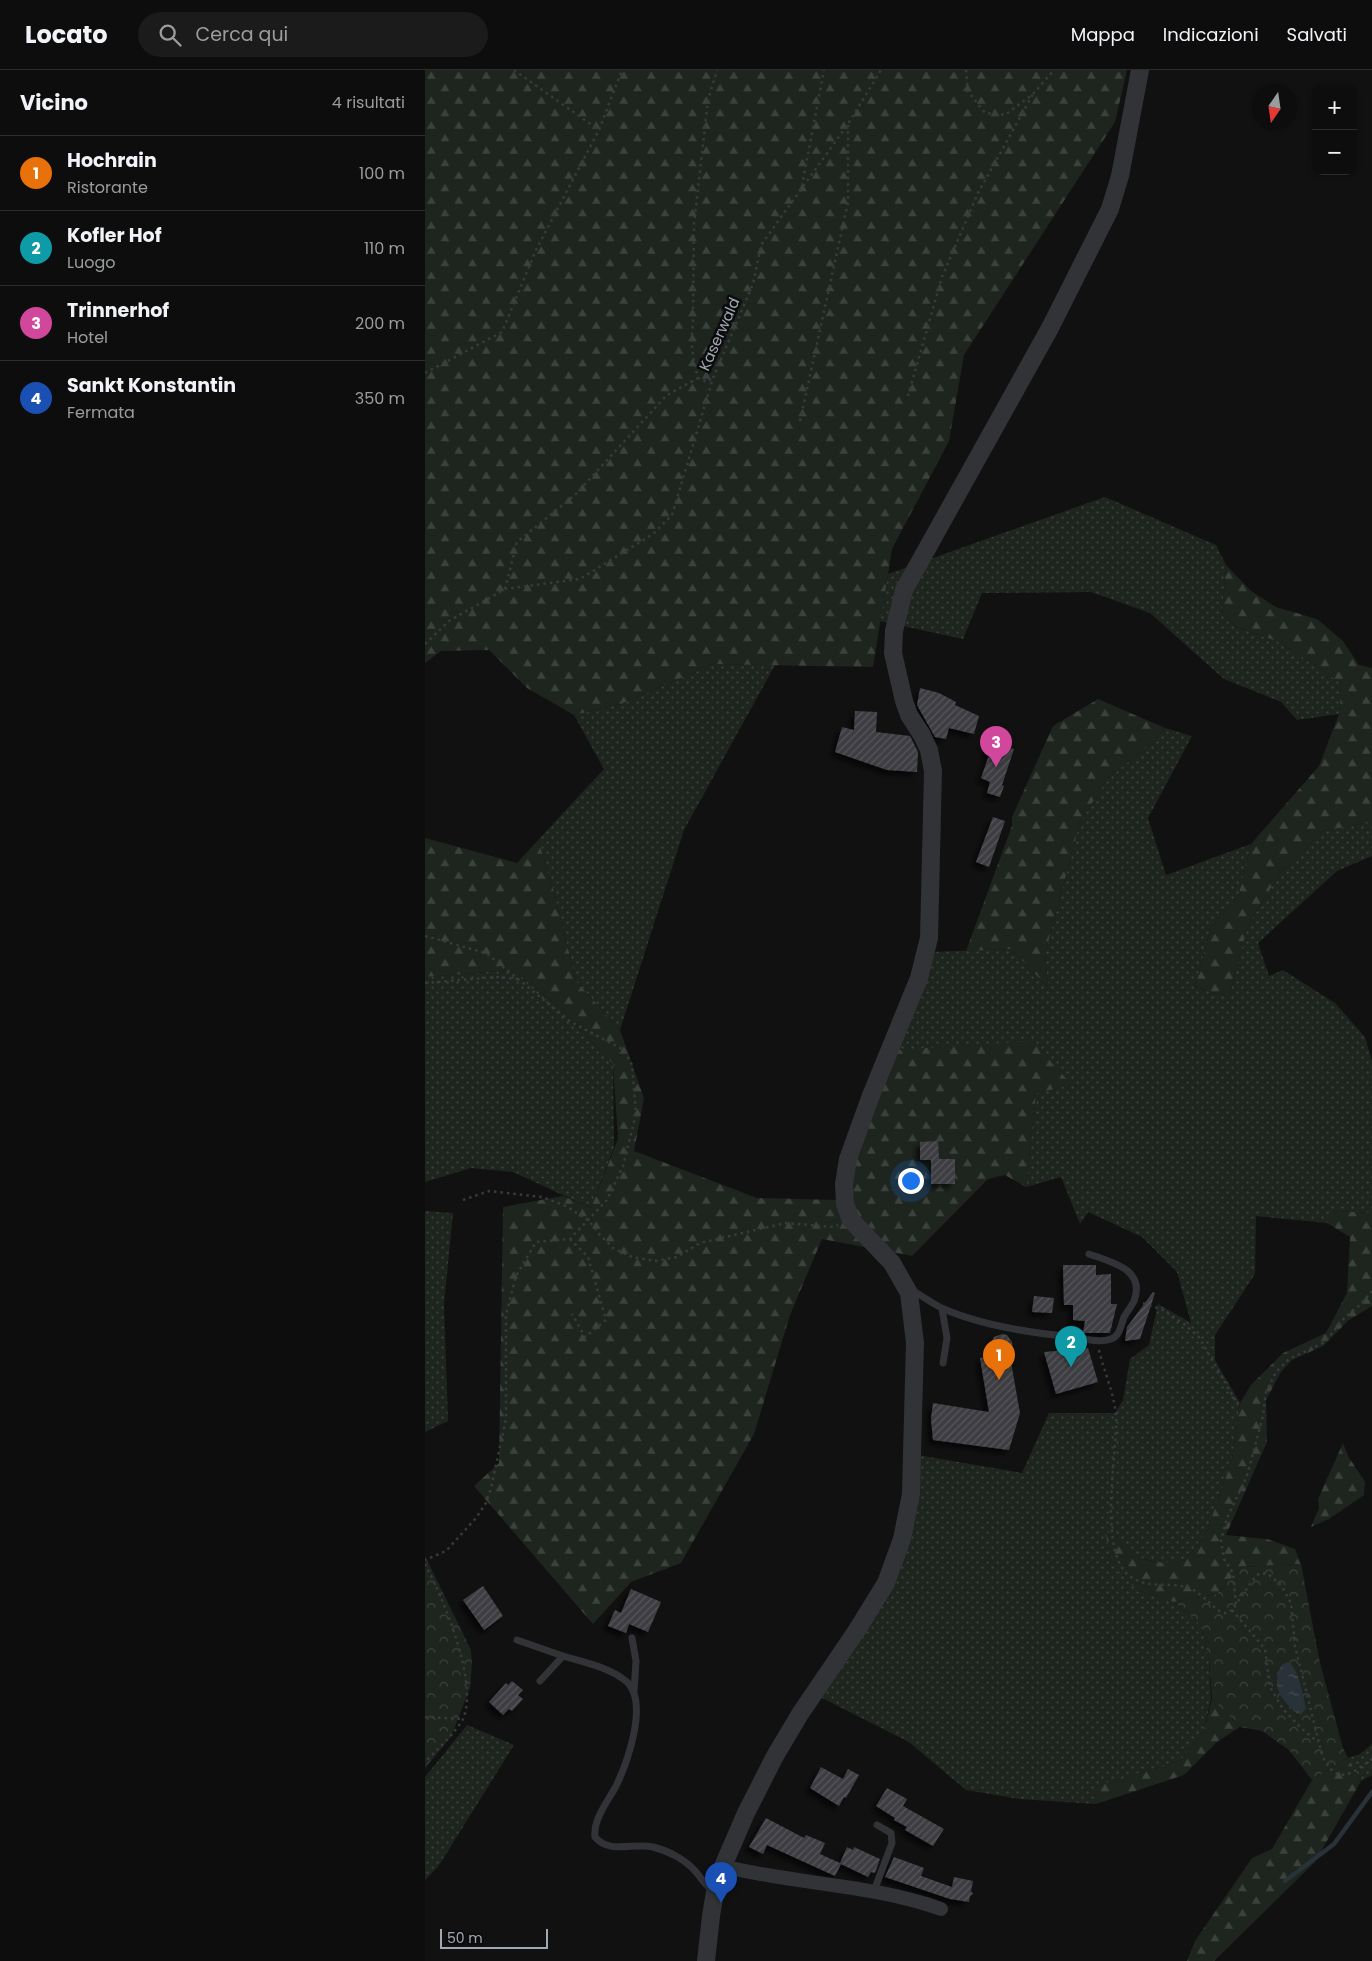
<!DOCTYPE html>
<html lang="it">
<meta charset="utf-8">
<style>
:root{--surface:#0d0d0e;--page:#1b1b1c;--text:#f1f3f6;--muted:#9a9c9e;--line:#2d2d2e;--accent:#f2a72a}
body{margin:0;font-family:Poppins,sans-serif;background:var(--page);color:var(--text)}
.controls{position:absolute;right:15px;top:15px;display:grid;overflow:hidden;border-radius:10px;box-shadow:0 1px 4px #0004}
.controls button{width:45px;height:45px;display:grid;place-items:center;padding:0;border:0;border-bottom:1px solid var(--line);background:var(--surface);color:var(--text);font:25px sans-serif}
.compass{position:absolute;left:827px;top:15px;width:45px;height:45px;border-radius:50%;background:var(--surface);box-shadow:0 1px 4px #0004;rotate:193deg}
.scale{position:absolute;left:15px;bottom:12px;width:108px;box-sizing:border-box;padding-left:5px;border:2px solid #a2a8b3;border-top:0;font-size:14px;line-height:18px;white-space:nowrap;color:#a2a8b3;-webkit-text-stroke:4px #0c0c0d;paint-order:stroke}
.you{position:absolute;left:485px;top:1110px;width:18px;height:18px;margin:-12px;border:4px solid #fff;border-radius:50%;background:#1a73e8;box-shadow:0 0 0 8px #1a73e833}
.badge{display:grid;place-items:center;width:32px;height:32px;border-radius:50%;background:var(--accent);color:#fff;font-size:16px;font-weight:700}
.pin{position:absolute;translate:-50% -41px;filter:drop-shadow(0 1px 2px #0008)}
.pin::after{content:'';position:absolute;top:26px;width:18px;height:15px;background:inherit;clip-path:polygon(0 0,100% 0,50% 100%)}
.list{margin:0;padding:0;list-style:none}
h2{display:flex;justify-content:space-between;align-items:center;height:65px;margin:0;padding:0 20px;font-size:21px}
h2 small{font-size:16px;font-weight:400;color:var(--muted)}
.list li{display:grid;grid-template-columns:32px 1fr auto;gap:15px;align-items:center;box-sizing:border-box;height:75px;padding:0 20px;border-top:1px solid var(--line)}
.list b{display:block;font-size:19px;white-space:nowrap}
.list p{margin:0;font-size:16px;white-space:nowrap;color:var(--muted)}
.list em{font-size:16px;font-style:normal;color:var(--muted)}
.icon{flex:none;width:28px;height:28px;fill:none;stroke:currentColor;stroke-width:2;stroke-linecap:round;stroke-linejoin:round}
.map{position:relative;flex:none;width:947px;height:1891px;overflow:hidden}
header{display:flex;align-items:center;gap:30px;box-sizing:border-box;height:70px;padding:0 25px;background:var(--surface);border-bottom:1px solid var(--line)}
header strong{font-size:24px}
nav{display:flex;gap:28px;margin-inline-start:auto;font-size:18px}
.search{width:350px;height:45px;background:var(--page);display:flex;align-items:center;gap:12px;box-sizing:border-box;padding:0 18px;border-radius:28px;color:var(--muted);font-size:19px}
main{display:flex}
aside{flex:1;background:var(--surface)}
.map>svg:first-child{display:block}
.grass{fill:url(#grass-dots)}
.forest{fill:url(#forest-firs)}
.park{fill:url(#park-crowns)}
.water{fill:url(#water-ripples)}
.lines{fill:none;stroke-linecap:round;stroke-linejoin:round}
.stream{stroke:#293238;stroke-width:4.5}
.building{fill:url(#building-hatch);filter:url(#shadow)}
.path{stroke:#383a3e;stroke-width:2.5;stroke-dasharray:2.5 4;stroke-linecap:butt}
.service{stroke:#323337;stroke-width:7}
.minor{stroke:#323337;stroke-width:14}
.tertiary{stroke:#323337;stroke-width:18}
.labels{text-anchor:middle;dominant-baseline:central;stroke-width:5;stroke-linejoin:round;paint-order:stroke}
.street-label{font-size:15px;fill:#a2a8b3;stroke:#0c0c0d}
</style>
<header>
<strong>Locato</strong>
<div class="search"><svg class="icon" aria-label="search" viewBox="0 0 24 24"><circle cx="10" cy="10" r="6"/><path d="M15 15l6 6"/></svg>Cerca qui</div>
<nav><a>Mappa</a><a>Indicazioni</a><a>Salvati</a></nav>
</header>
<main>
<aside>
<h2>Vicino<small>4 risultati</small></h2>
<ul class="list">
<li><span class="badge" style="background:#e8710a">1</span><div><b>Hochrain</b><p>Ristorante</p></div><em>100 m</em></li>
<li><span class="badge" style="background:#0f9aa8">2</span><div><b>Kofler Hof</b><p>Luogo</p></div><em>110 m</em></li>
<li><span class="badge" style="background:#d1479c">3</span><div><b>Trinnerhof</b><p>Hotel</p></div><em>200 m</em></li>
<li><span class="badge" style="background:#1a4fb4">4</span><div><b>Sankt Konstantin</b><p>Fermata</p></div><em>350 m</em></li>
</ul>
</aside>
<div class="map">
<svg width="947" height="1891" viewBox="0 0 947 1891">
<defs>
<pattern id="grass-dots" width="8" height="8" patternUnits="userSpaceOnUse" patternTransform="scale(1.25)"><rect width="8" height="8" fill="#1d251e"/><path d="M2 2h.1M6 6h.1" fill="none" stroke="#3b423c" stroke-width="1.8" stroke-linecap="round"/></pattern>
<pattern id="forest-firs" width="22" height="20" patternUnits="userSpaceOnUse" patternTransform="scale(1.25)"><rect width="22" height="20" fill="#1d251e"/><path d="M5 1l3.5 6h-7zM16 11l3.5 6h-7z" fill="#3b423c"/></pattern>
<pattern id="park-crowns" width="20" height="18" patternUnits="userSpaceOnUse" patternTransform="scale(1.25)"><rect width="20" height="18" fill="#1d251e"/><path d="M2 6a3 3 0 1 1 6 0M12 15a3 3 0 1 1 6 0" fill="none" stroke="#3b423c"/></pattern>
<pattern id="water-ripples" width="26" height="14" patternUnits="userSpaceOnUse" patternTransform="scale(1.25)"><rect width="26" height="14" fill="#293238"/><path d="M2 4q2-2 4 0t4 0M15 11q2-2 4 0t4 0" fill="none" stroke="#454d52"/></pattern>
<pattern id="building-hatch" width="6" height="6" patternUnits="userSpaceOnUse" patternTransform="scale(1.25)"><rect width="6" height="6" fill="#3d3e43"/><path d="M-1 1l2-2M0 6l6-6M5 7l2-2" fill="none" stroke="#56575c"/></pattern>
<filter id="shadow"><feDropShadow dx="-4.5" dy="4.5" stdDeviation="2.5" flood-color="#0009"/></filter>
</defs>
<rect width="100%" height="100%" fill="#111112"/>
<g class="grass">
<polygon points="680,427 791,475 801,495 797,545 812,557 854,572 892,596 917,614 914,644 872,650 856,632 799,609 725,543 666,522 557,523 538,569 455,551 463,504"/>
<polygon points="288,594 350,595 259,760 195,960 151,911 129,822 113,770 179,699 149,645 196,634"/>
<polygon points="740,658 767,666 723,748 741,805 826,774 813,827 786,857 770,917 804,927 823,855 855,803 898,761 947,752 947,786 912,801 833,873 844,906 858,900 910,933 940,967 947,991 947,1143 912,1141 902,1153 831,1146 830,1204 790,1265 790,1290 815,1333 807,1390 782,1461 761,1490 739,1494 711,1487 680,1461 714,1521 749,1532 777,1556 784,1590 786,1629 778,1663 756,1690 670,1717 671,1734 594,1729 541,1720 484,1672 397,1628 454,1532 493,1385 597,1403 624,1343 690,1343 698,1330 705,1289 724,1275 733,1234 766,1253 752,1202 717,1167 663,1142 655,1154 636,1107 601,1117 611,1023 646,1015 469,980 505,882 586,879 623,917 620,884 655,752 683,708 727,673"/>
<polygon points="88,900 131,934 188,994 189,1077 166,1138 88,1102 46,1098 0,1112 0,907"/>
<polygon points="0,1141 28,1143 19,1234 23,1351 0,1362"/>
<polygon points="42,1655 89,1675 13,1797 0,1810 0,1707"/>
<polygon points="947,1674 947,1705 936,1711 923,1688 935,1684"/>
</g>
<g class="forest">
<polygon points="0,0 702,0 690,52 539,285 524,371 467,479 448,597 288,594 196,634 149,645 102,618 64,580 16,581 0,593"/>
<polygon points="801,495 826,521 851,537 892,549 918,571 934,595 947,598 947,752 898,761 855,803 823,855 804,927 770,917 786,857 813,827 826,774 894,696 914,644 917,614 892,596 854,572 812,557 797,545"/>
<polygon points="673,629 740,658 727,673 683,708 655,752 620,884 623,917 586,879 541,881 587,756 587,747 628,656"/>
<polygon points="0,768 92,793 113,770 129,822 151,911 195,960 219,1028 209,1081 332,1128 413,1130 469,980 607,971 647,1015 611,1023 601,1117 580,1105 563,1109 487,1186 397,1169 365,1245 329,1364 256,1493 206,1512 168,1554 49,1416 74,1393 78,1137 138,1126 166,1138 193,1069 188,994 131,934 88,900 0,907"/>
<path d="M912,1141L947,1143V1236L924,1250L898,1276L867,1290L856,1302L841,1330L842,1372L801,1465L842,1469L870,1479L876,1494L816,1497L792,1524L749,1532L714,1521L691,1500L679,1460C710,1486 719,1498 761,1490L782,1461L807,1390L815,1333L826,1315L858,1283L901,1263L922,1223L925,1167L902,1153Z"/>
<polygon points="918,1373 923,1386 940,1412 939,1425 904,1449 886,1457 894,1438 893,1429"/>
<polygon points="787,1629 815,1657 792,1672 759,1705 671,1734 669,1717 756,1690 778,1663"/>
<polygon points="923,1688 936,1711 890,1792 789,1891 762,1891 770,1871 827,1788 847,1779 887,1710"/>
</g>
<g class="park">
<polygon points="0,1486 46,1580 47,1594 45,1618 26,1667 0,1698"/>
<polygon points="876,1494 895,1593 918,1678 923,1688 887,1710 864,1680 837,1661 815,1657 787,1629 784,1590 777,1556 749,1532 792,1524 816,1497"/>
</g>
<path class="water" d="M863,1592C874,1598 878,1626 881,1638L876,1645C866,1641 851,1623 852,1612C852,1606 855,1600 856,1595Z"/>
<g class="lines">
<polyline class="stream" points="860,1811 909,1774 947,1722"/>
</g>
<g class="building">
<polygon points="495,618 514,623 531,632 530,635 554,646 549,664 524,658 521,669 510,667 492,635"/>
<polygon points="430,641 452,642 451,662 485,666 493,682 492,702 462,700 410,682 417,657 429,660"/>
<polygon points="565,671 589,679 577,715 579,716 575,727 562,723 565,712 556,708 564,685 561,684"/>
<polygon points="568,747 580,751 564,797 551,792"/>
<polygon points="513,1071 514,1089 530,1089 530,1114 506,1114 506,1090 495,1090 495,1072"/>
<polygon points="638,1195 671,1195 671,1205 686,1204 686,1234 692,1234 685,1263 658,1263 660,1251 648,1250 648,1235 639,1235"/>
<polygon points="728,1222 730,1223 715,1269 700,1271 702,1257"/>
<polygon points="609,1226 629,1228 627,1243 607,1242"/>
<polygon points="577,1264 582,1265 587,1272 588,1280 584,1281 595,1343 584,1380 508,1370 506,1349 508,1333 564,1342 555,1288 568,1286 567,1271 569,1267"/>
<polygon points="663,1278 673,1312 631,1324 619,1282"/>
<polygon points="58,1516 78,1546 59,1560 38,1530"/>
<polygon points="206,1519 236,1532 223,1562 204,1554 201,1563 183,1556 190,1540 196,1543"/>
<polygon points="87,1611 98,1620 93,1625 98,1629 87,1641 84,1639 78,1645 64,1632 81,1613 83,1615"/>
<polygon points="396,1697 418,1709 423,1699 434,1705 421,1728 419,1727 414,1736 385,1718"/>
<polygon points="462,1718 482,1729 478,1736 519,1759 508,1776 480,1760 482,1757 469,1750 470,1748 451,1736"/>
<polygon points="341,1748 379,1768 381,1765 400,1773 395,1784 415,1793 422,1777 428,1780 429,1777 455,1789 450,1803 446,1802 443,1807 416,1794 410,1806 342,1775 338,1784 324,1777"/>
<polygon points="469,1787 499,1798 496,1806 527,1817 529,1807 548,1811 546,1821 548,1824 545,1826 544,1832 525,1829 460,1807"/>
</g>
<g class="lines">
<g class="path">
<polyline points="89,0 174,60"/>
<polyline points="541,0 543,21 560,43 580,45 608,24 629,0"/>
<polyline points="377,116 399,0"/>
<polyline points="0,303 77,262 111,180 174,60 197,0"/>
<path d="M286,309L282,312L273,308C268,288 265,274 268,253L269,154L283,30L292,0"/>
<polyline points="483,326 517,207 553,123 608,24"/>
<polyline points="375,351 423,132 423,55"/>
<polyline points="80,519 92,472 150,425 242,325 273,308"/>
<polyline points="0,574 24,551 80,519 155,509 228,464 247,445 288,308 328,214 336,175 423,54 456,0"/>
<polyline points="0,866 61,883 146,952 199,980 207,995 211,1044 198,1096 182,1130 145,1169 111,1172 91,1206 81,1245 81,1349 66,1418 61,1433 51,1448 21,1481 0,1490"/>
<polyline points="0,913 71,907 93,909"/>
<polyline points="38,1130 64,1121 117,1127 141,1136 164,1151 175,1165 188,1178 207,1187 230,1191 252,1187 275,1173 360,1153 408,1157 413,1155"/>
<polyline points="145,1169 163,1187 181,1250 160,1267 147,1244"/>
<polyline points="718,1233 738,1240 759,1254 774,1267 813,1335"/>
<path d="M674,1280C679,1302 689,1322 691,1346C693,1382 671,1484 706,1507C723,1519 742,1512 761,1517C777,1521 784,1536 798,1543H802L807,1540L830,1507L835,1503L843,1504L856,1515L866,1533L870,1576L897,1685C911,1716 925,1705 947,1689"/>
<path d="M0,1494C18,1528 54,1612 38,1649C32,1661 10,1682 0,1692"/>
<polyline points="811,1534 808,1503 799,1489 796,1470 802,1448 822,1406 838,1346 841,1322 851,1302 864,1289 900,1272 920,1247 935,1235 947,1221"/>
<polyline points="807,1540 840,1579 845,1617 858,1639 877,1659 893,1672"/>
<polyline points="0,1647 38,1649"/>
</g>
<g class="service">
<path d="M484,1223L490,1222C499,1227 509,1235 519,1239C558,1256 606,1263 648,1267C660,1269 674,1273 686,1269C695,1266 696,1255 699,1247C702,1242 706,1237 709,1231C721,1199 686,1192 664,1184"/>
<polyline points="517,1239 522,1268 518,1293"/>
<polyline points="207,1568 211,1591 209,1621"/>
<polyline points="92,1570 138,1586"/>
<path d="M115,1611L138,1586C158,1592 185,1597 202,1612C224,1633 202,1694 190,1718C182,1732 168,1750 170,1767C185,1785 209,1772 228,1777C244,1781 261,1790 271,1802C278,1810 280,1816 289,1821"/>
<polyline points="449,1821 467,1773 466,1763 452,1755"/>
</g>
<path class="minor" d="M297,1796C369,1814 445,1814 516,1839"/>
<polyline class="tertiary" points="281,1891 286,1846 292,1810 321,1743 350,1686 375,1644 432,1560 461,1513 477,1469 486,1424 487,1383 490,1273 484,1223 467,1193 426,1150 420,1134 419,1114 423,1089 445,1028 494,908 504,868 508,701 504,680 497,665 484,645 479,631 468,583 469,561 479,520 625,258 685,139 695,106 715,0"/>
</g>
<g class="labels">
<g class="street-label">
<text transform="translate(294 264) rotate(-66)">Kaserwald</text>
</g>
</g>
</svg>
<div class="controls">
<button>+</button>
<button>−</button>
</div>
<svg class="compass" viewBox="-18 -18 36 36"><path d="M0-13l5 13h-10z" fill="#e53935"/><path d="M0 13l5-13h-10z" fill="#9a9c9e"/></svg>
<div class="scale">50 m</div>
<div class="you"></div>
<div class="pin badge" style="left:574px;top:1310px;background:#e8710a">1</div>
<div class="pin badge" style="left:646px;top:1297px;background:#0f9aa8">2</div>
<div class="pin badge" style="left:571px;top:697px;background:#d1479c">3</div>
<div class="pin badge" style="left:296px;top:1833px;background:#1a4fb4">4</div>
</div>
</main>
